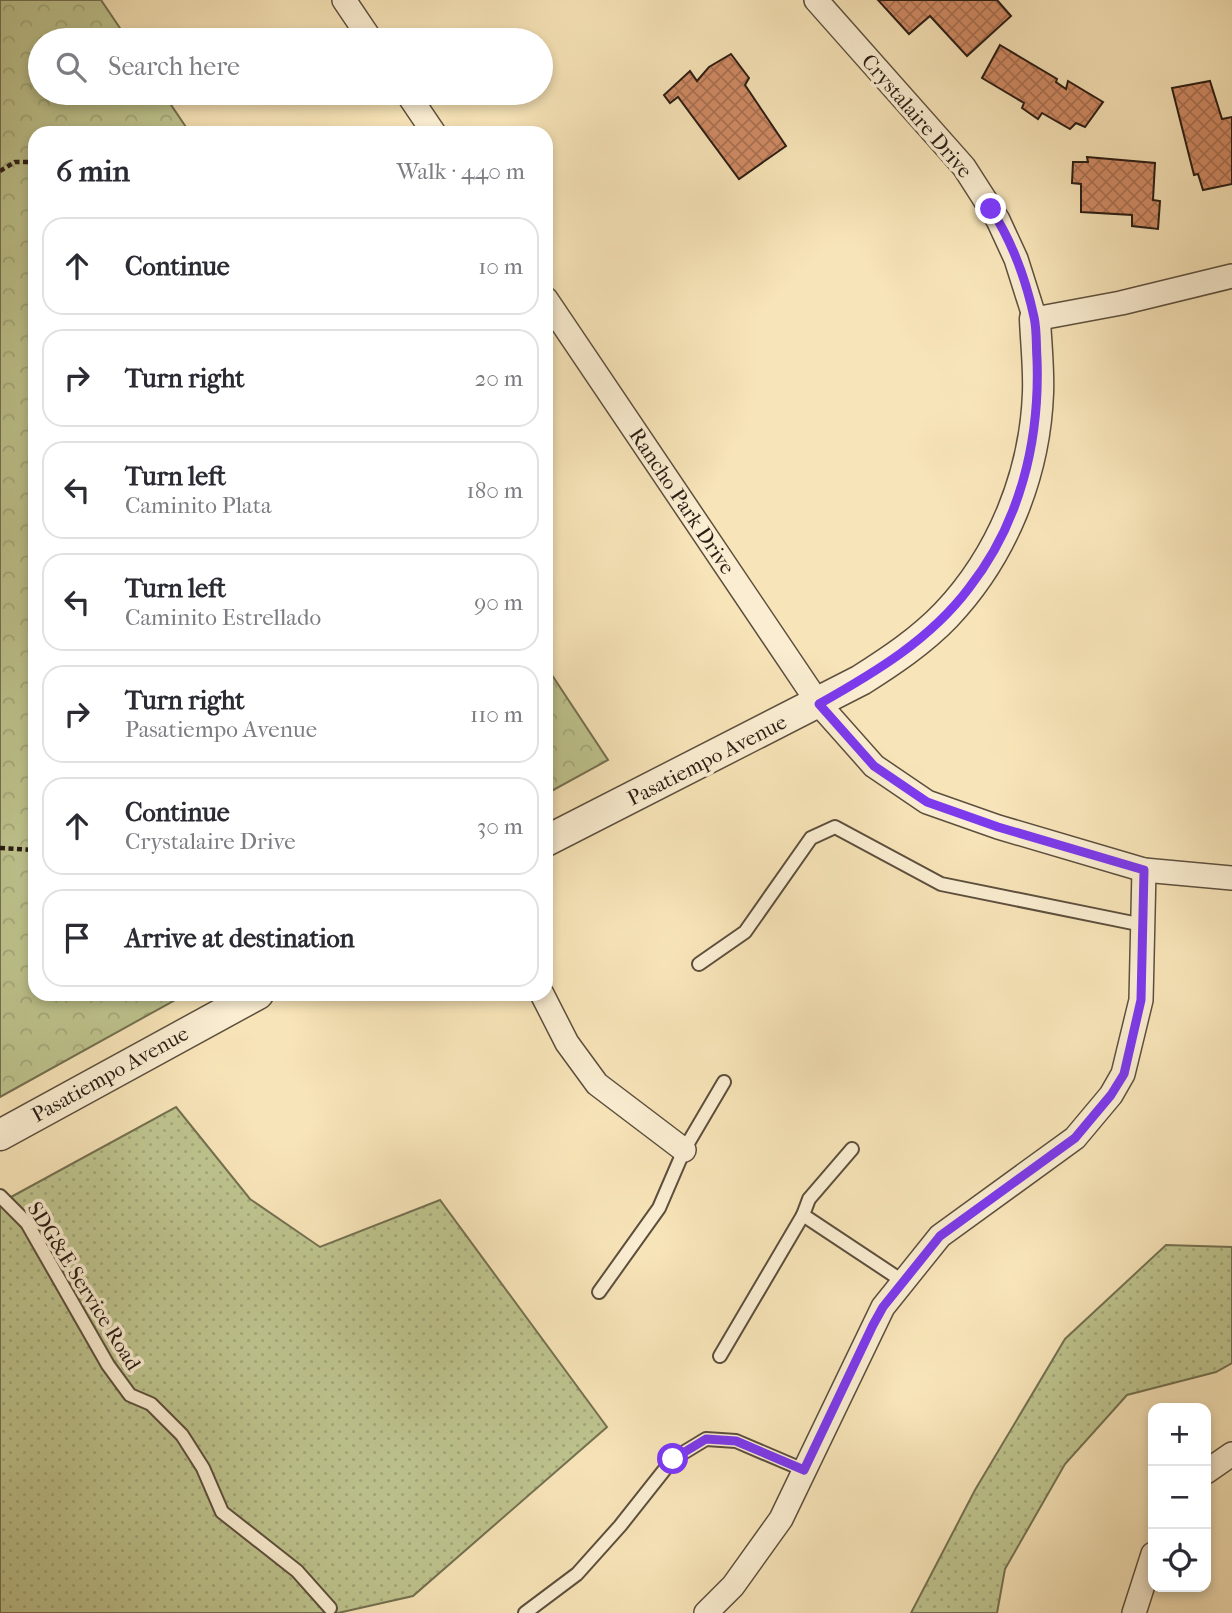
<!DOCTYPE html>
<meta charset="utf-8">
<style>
:root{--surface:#fff;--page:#f2f2f3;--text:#2b2b33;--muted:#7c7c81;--line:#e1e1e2}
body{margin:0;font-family:"IM FELL French Canon",serif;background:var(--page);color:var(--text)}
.controls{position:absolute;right:21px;bottom:21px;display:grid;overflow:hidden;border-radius:14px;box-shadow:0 4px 10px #0003}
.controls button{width:63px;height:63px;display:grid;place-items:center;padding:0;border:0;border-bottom:2px solid var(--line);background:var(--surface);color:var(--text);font:35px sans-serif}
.stop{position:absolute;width:21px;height:21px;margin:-16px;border:5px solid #7c3aed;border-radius:50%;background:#fff}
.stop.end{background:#7c3aed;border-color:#fff;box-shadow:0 2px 7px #0008}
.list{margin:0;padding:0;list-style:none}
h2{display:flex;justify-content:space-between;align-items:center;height:91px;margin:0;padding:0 28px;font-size:30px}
h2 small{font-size:23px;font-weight:400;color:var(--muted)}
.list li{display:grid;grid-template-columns:46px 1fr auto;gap:21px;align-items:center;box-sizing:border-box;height:98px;margin:0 14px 14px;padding:0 14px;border:2px solid var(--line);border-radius:21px}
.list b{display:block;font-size:26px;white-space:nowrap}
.list p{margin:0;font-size:23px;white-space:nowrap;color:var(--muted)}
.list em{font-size:23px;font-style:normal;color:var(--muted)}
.icon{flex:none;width:38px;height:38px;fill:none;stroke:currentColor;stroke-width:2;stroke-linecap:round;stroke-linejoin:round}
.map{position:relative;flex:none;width:1232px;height:1613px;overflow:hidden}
.search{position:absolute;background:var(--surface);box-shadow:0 4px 10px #0003;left:28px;top:28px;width:525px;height:77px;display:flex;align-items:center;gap:18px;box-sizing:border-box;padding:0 24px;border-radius:38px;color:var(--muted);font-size:26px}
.panel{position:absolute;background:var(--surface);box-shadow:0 4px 10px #0003;left:28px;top:126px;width:525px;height:875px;border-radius:21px}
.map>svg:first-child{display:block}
.grass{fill:url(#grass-dots);stroke:#747051;stroke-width:2}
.park{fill:url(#park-crowns);stroke:#747051;stroke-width:2}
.building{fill:url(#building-cross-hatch);stroke:#2a1d14;stroke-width:2}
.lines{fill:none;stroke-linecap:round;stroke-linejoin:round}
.service-casing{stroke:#5d4f3d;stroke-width:16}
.minor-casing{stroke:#5d4f3d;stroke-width:26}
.tertiary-casing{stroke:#5d4f3d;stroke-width:33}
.path{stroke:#2a1d14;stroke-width:4.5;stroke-dasharray:5 3.5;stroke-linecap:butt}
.service{stroke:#faedd1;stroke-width:12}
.minor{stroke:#faedd1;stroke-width:23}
.tertiary{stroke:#faedd1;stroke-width:30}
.route{stroke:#7c3aed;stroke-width:9}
.labels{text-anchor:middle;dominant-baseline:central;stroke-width:7;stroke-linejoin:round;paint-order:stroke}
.street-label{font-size:21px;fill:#2a1d14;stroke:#faedd1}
</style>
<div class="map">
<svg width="1232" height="1613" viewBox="0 0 1232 1613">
<defs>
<pattern id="grass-dots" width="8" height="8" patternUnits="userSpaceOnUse" patternTransform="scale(1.75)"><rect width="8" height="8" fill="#bec48e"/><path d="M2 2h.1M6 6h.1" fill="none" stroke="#a3a87a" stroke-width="1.8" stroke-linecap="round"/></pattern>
<pattern id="park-crowns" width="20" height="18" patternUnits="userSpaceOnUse" patternTransform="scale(1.75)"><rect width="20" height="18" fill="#bec48e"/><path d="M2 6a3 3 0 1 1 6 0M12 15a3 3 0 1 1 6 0" fill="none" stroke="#a3a87a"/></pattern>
<pattern id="building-cross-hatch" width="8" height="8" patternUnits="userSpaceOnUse" patternTransform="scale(1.75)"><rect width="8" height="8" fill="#d18b65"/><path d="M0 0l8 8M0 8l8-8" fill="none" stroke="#aa7152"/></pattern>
</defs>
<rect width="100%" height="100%" fill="#f7e4b8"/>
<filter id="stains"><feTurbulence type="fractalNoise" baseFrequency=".00286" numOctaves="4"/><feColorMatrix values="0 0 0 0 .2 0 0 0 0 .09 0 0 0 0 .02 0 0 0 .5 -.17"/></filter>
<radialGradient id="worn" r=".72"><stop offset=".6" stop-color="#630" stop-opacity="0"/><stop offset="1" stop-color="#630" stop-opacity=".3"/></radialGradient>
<g class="grass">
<polygon points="176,1107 250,1199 320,1247 440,1200 607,1427 413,1596 338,1613 0,1613 0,1203"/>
<polygon points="1166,1245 1232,1247 1232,1363 1216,1372 1127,1395 1065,1464 1005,1569 997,1613 911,1613 975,1490 1065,1339"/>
</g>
<g class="park">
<polygon points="0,0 101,0 128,40 40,40 40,93 163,93 190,133 35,133 35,994 186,994 0,1097"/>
<polygon points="546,666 608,760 546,794"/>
</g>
<g class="building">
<polygon points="878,0 997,0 1011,16 967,56 930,16 909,34"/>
<polygon points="1000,45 1057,79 1056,82 1066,89 1068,81 1103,102 1085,127 1076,123 1070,129 1042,113 1038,119 1022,108 1024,103 982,78"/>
<polygon points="731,54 749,78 745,85 786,146 739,179 678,97 670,103 664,95 690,71 697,81 709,67"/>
<polygon points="1210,81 1222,119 1232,117 1232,184 1203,190 1198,174 1194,175 1172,88"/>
<polygon points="1087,157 1155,163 1153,200 1160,201 1158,229 1132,226 1132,215 1081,212 1081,184 1072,183 1073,162 1088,162"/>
</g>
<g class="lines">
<defs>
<g id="service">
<polyline points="699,964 745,932 811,838 835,827 941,884 1143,925"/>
<polyline points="852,1149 809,1199 803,1215 904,1282"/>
<polyline points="0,1196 27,1223 108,1365 130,1395 151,1404 182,1435 203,1468 222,1512 297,1571 330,1608"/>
<polyline points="599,1292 659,1208 684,1150 724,1082"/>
<polyline points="720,1356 803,1215"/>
<polyline points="525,1613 577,1574 620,1526 673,1459 706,1439 736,1441 804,1470"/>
</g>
<g id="minor">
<polyline points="344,0 371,40"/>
<polyline points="816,0 964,167 998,220 1016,259 1035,319 1121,303 1232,276"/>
<polyline points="407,93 434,133"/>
<polyline points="546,299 819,704 874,766 927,802 998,827 1144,870 1232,878"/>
<polyline points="542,994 567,1043 597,1084 684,1150"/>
<polyline points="1206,1472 1232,1454"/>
<polyline points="706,1613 733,1586 781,1519 883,1307 940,1236 1075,1138 1111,1095 1123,1074 1141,1000 1144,870"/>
<polyline points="1134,1613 1153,1554"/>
</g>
<g id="tertiary">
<path d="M546,841L861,680C891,661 921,641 946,615C1002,556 1035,475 1038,393C1039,369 1036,343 1035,319"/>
<polyline points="0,1135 258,994"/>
</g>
</defs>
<use href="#service" class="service-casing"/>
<use href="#minor" class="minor-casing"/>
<use href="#tertiary" class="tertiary-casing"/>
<g class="path">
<polyline points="0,171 15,162 35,162"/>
<polyline points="0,848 35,850"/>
</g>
<use href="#service" class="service"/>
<use href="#minor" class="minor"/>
<use href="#tertiary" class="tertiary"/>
</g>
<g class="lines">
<path class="route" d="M673,1459L706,1439L736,1441L804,1470L873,1325L883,1307L940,1236L1075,1138L1111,1095L1124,1074L1141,1000L1144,870L998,827L927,802L874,766L819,704C874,673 930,640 969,588C1020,523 1040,441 1037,359C1036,345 1037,330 1034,317C1026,280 1011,240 991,209"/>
</g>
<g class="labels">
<g class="street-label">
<text transform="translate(917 116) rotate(49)">Crystalaire Drive</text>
<text transform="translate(682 501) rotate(56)">Rancho Park Drive</text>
<text transform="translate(707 760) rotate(-27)">Pasatiempo Avenue</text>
<text transform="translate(110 1074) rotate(-29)">Pasatiempo Avenue</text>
<text transform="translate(84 1286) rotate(58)">SDG&amp;E Service Road</text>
</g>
</g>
<rect width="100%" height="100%" filter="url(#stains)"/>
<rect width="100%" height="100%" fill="url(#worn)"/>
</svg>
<div class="controls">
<button>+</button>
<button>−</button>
<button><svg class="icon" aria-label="locate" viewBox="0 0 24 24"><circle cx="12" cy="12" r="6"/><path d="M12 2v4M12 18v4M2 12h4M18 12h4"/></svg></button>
</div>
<div class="stop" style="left:673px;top:1459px"></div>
<div class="stop end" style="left:991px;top:209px"></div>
<div class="search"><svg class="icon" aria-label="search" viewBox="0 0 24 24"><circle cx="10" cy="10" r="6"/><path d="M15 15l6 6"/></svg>Search here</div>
<section class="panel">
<h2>6 min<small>Walk · 440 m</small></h2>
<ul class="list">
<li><svg class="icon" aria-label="ahead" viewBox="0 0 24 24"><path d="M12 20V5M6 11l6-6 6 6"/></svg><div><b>Continue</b></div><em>10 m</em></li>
<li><svg class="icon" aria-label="right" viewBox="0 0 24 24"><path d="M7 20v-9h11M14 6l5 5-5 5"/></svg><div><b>Turn right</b></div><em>20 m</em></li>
<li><svg class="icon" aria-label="left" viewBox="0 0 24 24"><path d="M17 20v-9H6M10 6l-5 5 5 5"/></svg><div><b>Turn left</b><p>Caminito Plata</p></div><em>180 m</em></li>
<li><svg class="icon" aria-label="left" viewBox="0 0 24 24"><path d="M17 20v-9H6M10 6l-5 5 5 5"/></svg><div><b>Turn left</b><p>Caminito Estrellado</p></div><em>90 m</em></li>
<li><svg class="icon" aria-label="right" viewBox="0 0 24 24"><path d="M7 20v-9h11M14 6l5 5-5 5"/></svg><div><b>Turn right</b><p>Pasatiempo Avenue</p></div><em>110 m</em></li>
<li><svg class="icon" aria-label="ahead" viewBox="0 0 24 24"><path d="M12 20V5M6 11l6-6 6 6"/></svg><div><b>Continue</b><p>Crystalaire Drive</p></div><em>30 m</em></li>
<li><svg class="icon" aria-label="arrive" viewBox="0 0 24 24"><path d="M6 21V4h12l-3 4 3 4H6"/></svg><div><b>Arrive at destination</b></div></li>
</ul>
</section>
</div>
